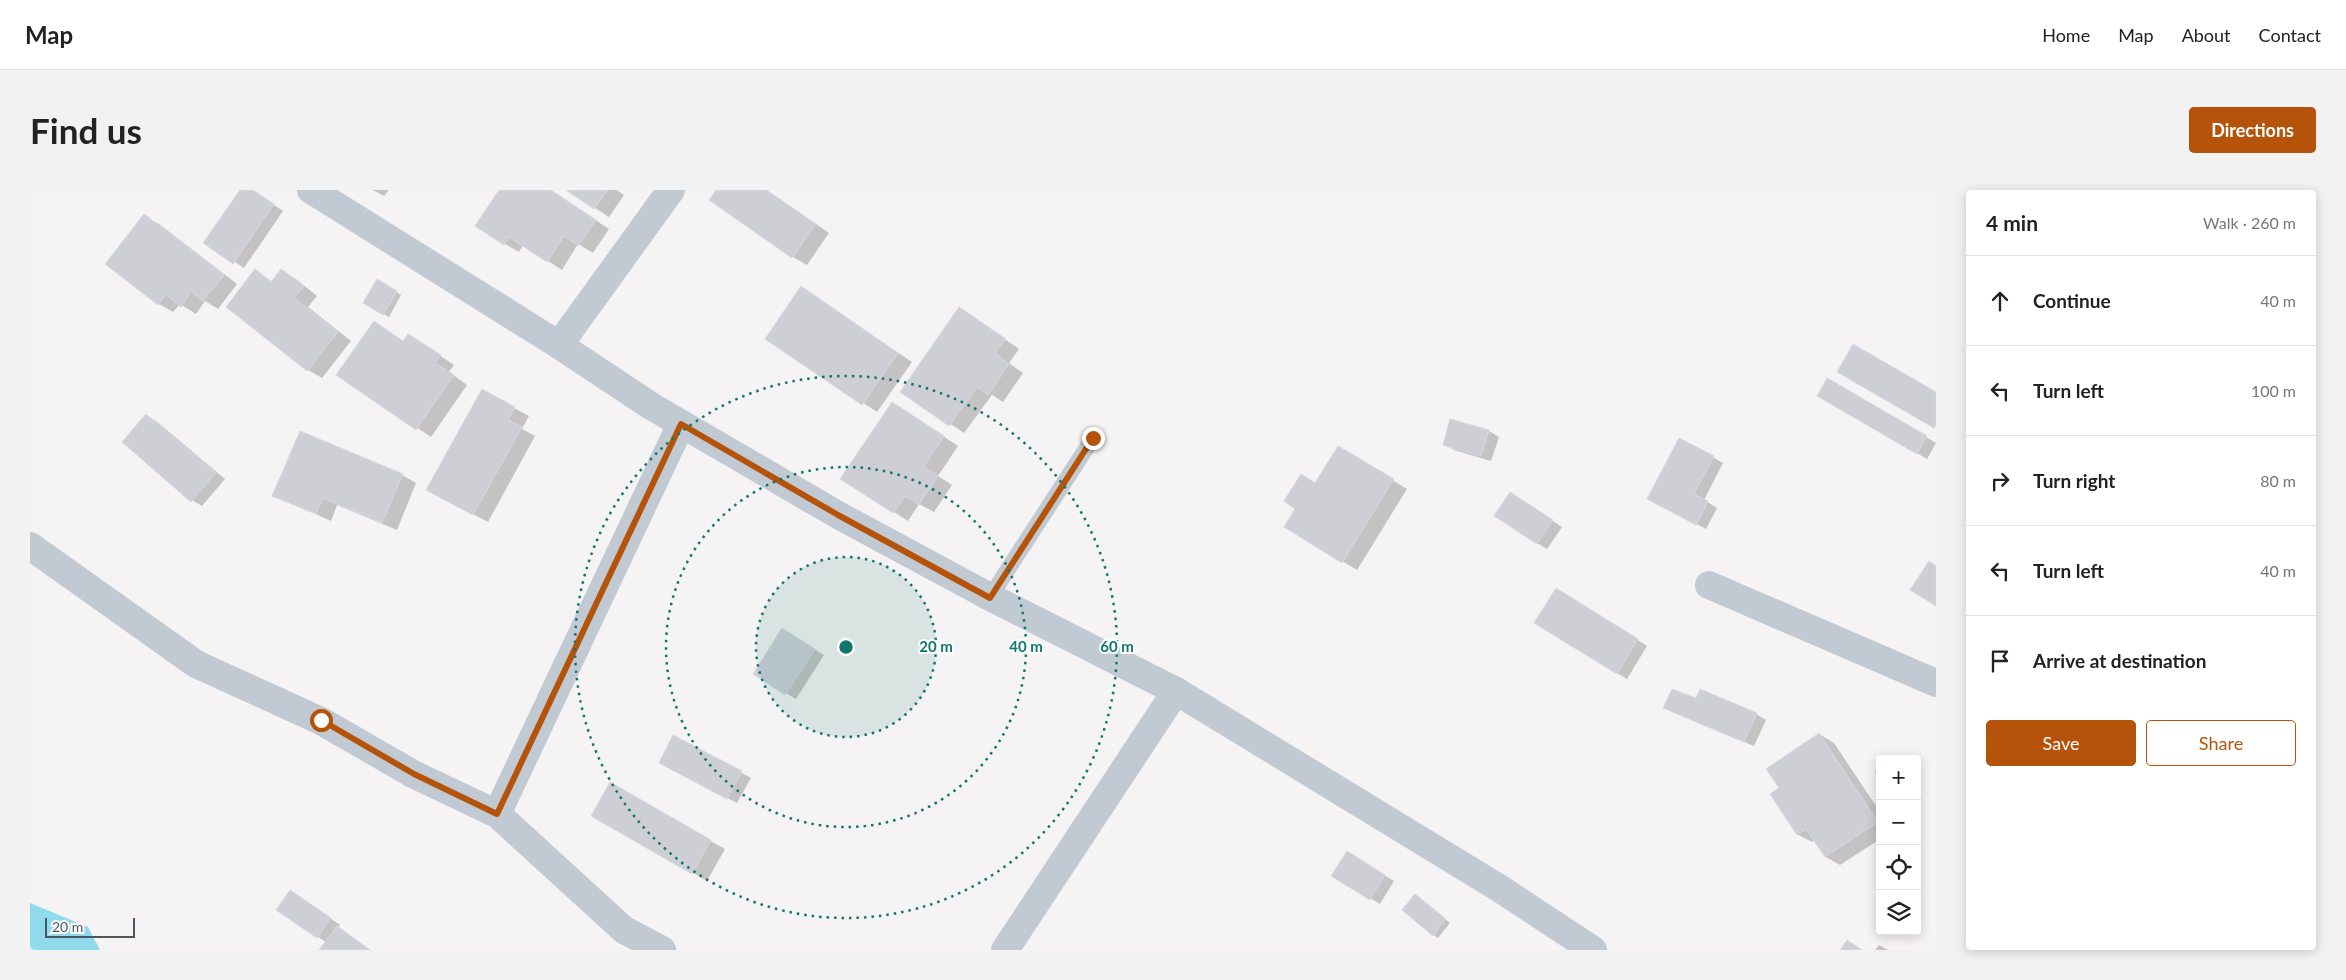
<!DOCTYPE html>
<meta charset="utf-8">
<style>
:root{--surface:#fff;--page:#f2f2f2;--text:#222;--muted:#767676;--line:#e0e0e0;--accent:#b45309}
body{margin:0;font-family:Lato,sans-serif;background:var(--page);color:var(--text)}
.controls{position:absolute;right:15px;bottom:15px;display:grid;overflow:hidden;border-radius:5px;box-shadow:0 2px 12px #0003}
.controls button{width:45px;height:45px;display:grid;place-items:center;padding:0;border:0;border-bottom:1px solid var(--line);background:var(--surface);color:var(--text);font:25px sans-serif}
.scale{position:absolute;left:15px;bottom:12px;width:90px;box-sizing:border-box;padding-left:5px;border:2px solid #4a5661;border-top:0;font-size:14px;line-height:18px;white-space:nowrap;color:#4a5661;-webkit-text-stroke:4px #fff;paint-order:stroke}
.stop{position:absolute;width:15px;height:15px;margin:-11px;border:4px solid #b45309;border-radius:50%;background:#fff}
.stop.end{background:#b45309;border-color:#fff;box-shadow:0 1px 5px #0008}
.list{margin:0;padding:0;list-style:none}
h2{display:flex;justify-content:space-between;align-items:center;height:65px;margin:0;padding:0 20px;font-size:21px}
h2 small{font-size:16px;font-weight:400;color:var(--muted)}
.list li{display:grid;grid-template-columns:32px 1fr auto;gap:15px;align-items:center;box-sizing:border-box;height:90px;padding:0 20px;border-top:1px solid var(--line)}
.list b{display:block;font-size:19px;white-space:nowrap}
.list em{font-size:16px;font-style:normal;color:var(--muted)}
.actions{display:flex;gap:10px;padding:15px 20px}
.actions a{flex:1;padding:11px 0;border:1px solid var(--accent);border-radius:5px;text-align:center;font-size:18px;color:var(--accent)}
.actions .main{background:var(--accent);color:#fff}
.icon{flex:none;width:28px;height:28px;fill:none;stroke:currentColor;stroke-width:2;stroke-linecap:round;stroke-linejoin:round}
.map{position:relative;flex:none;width:1906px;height:760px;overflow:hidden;border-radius:5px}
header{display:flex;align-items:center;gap:30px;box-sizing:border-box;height:70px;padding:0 25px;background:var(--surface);border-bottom:1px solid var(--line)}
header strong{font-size:24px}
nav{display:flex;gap:28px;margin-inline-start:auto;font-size:18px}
.intro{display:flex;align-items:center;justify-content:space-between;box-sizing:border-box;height:120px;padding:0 30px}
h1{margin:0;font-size:35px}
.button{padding:12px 22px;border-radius:5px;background:var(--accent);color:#fff;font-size:18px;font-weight:700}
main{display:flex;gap:30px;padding:0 30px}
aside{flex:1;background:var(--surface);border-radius:5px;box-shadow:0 2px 12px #0003}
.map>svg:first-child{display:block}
.water{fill:#90daee}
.shadow{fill:#0003}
.building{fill:#cdcfd5;stroke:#d7d9de}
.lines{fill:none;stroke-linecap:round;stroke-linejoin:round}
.lane{stroke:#c1cad2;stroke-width:16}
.street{stroke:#c1cad2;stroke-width:28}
.route{stroke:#b45309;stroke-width:6}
.ring{fill:none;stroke:#0f766e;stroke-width:2.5;stroke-dasharray:2.5 5}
.centre{fill:#0f766e;stroke:#fff;stroke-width:2.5}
.ring-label{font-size:15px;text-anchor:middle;font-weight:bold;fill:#0f766e;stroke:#fff;stroke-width:4;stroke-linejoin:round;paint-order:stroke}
</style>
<header>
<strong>Map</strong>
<nav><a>Home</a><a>Map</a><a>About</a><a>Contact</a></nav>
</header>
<div class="intro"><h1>Find us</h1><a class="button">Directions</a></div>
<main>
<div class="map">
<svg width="1906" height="760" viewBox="0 0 1906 760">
<rect width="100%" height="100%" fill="#f5f3f3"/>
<polygon class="water" points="0,713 58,737 70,760 0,760"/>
<g class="shadow">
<polygon points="211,0 222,0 253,21 214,78 175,52"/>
<polygon points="343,0 359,0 354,6"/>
<polygon points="470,0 520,0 579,39 563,63 548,54 532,80 493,55 489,62 475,54"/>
<polygon points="538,0 587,0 594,5 579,27"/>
<polygon points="687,0 737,0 799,43 777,75 763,67"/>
<polygon points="114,26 129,34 207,94 188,119 175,111 166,124 150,114 143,122 129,114"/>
<polygon points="226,81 243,92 251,81 266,89 287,106 278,117 321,151 292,188 278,180"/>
<polygon points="347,91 371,105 359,127 335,113"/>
<polygon points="772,98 882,172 847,222 737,149"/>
<polygon points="930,119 989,159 979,173 993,183 973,212 962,205 934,243 871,201"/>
<polygon points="379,145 424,175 419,182 437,195 401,247 308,185 374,152"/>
<polygon points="1798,189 1906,253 1897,269 1788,205"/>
<polygon points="863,213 928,256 908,286 922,295 904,322 889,314 878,331 812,288"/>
<polygon points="484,218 499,226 492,239 505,246 458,332 412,308"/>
<polygon points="116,226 126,231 195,289 172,316 162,310"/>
<polygon points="1421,230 1459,241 1469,247 1461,271 1424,260 1414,254"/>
<polygon points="1649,249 1693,273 1674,310 1687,318 1676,339 1628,314"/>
<polygon points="1323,266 1377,299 1327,380 1256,337 1286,294"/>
<polygon points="372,285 386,293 367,340 307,315 301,331 244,305"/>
<polygon points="1490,309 1532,337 1517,359 1507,353"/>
<polygon points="1537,405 1617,456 1597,489 1587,483"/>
<polygon points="762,445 794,465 766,509 724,484"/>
<polygon points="1667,510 1726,524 1736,530 1724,556 1645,523"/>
<polygon points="1789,544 1804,553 1850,622 1850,649 1810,675 1796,667 1785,650 1782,652 1767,644 1751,599"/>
<polygon points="644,546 721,588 707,613 640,578"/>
<polygon points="1850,576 1850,587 1845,582"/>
<polygon points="580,594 695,659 677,691 562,625"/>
<polygon points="1317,663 1364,691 1350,714 1303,686"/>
<polygon points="1386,705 1420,733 1408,748 1404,745"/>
<polygon points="270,707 310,735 308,738 340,760 290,760 296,752 288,747"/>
<polygon points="1849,755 1858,760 1845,760"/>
</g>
<g class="building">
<polygon points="210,0 223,0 244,14 203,74 173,53"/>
<polygon points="469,0 521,0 566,30 548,56 534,46 517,72 479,47 474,55 445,36"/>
<polygon points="536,0 578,0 564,19"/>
<polygon points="686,0 736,0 786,34 762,68 679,10"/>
<polygon points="114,24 194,85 173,111 161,102 151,117 136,105 128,115 75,74"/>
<polygon points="225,79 241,92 251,79 274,96 264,108 308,142 277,181 196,117"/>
<polygon points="347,89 367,101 353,125 333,113"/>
<polygon points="771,96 868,163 832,215 735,149"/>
<polygon points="929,117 976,149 965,163 979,174 958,205 947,197 919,236 870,202"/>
<polygon points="344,131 373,151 378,144 411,165 405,173 424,185 386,240 306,185"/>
<polygon points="1823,154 1906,202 1906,234 1904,238 1807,182"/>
<polygon points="1797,188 1897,246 1887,264 1787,206"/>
<polygon points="452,199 485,217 478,230 492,237 443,325 396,300"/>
<polygon points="862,212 914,246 894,276 908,286 889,315 875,306 863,323 810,289"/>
<polygon points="116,224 186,283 161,312 92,252"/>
<polygon points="1420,229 1459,240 1451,266 1413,255"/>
<polygon points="270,241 373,284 352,333 293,308 286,324 242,306"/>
<polygon points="1649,248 1684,266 1664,304 1678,311 1666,335 1617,309"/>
<polygon points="1308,256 1364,289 1312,373 1254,337 1265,319 1254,311 1271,284 1285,293"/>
<polygon points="1480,302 1523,330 1507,354 1464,326"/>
<polygon points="1899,371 1906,376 1906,416 1880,400"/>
<polygon points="1526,398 1608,449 1587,484 1504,433"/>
<polygon points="752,438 785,459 755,505 723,484"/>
<polygon points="1642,499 1666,508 1670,499 1727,523 1714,552 1633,518"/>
<polygon points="1789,543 1848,632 1795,667 1776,639 1767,645 1740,604 1749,598 1736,579"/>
<polygon points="643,545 712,581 697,609 629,573"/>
<polygon points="580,592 681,650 662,684 561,626"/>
<polygon points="1317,661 1355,685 1340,710 1301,686"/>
<polygon points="260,700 301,728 287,748 246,720"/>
<polygon points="1385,704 1416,729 1403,746 1372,720"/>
<polygon points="307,736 340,760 289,760"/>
<polygon points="1817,750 1832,760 1810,760"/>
</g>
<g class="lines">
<polyline class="lane" points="960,407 1063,248"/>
<g class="street">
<polyline points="281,0 529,155 621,216 808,325 960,407 1146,501 1469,698 1563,760"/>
<polyline points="529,155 641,0"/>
<polyline points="0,356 166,474 291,531 383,584 467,624"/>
<polyline points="1679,395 1906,493"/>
<polyline points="632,760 594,740 467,624 651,234"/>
<polyline points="975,760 1146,501"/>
</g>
</g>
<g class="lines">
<polyline class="route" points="291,530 384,584 467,624 651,234 808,325 960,408 1063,248"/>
</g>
<circle cx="816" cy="457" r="90" fill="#0f766e" fill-opacity=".12"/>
<g class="ring">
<circle cx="816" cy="457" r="90"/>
<circle cx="816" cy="457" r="180"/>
<circle cx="816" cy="457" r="271"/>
</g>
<circle cx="816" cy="457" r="8" class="centre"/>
<g class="ring-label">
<text x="906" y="462">20 m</text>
<text x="996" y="462">40 m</text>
<text x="1087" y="462">60 m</text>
</g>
</svg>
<div class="controls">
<button>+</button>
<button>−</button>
<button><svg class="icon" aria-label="locate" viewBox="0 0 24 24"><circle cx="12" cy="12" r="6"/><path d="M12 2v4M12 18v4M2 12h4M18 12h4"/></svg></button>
<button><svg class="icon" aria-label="layers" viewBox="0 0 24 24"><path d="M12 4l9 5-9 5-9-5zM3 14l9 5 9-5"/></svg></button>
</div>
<div class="scale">20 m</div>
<div class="stop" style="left:291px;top:530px"></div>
<div class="stop end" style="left:1063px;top:248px"></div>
</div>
<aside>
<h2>4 min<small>Walk · 260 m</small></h2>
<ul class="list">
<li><svg class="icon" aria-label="ahead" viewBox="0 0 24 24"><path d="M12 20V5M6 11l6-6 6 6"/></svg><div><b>Continue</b></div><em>40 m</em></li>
<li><svg class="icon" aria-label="left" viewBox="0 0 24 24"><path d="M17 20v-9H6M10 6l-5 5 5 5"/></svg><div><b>Turn left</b></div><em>100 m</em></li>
<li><svg class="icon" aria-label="right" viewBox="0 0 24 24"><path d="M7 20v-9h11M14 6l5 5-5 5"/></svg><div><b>Turn right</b></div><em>80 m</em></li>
<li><svg class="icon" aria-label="left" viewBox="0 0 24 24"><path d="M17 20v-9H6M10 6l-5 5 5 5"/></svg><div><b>Turn left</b></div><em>40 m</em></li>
<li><svg class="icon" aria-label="arrive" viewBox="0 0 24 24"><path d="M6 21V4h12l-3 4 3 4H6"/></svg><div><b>Arrive at destination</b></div></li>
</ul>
<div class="actions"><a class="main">Save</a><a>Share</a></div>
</aside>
</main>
